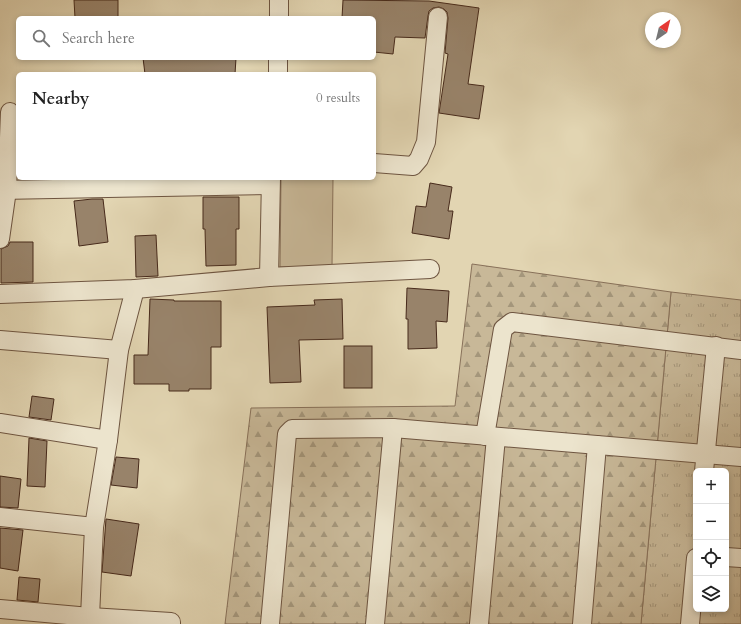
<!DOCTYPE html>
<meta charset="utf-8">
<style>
:root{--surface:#fff;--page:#f6f6f6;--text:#222;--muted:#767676;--line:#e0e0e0}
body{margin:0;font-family:Cardo,serif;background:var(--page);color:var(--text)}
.controls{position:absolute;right:12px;bottom:12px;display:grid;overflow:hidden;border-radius:6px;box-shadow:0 2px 6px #0003}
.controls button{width:36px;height:36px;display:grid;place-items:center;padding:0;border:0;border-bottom:1px solid var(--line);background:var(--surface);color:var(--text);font:20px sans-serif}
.compass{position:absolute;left:645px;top:12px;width:36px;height:36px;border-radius:50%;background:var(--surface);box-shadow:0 2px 6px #0003;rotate:35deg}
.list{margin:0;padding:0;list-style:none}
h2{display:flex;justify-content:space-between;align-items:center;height:52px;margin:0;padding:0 16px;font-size:17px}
h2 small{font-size:13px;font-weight:400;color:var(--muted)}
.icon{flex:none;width:22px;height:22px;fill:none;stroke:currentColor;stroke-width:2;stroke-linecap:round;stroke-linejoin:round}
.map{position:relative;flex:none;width:741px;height:624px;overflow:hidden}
.search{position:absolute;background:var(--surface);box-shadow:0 2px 6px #0003;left:16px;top:16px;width:360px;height:44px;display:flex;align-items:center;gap:10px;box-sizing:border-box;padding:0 14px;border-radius:6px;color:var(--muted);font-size:15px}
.panel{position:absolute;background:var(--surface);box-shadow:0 2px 6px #0003;left:16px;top:72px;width:360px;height:108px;border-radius:6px}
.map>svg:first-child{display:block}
.grass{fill:url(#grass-tufts);stroke:#88715a;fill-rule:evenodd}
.forest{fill:url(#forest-firs);stroke:#88715a}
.park{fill:#c8b898;stroke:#88715a}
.building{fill:#98836a;stroke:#472a1b}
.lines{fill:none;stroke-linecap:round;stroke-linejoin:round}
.minor-casing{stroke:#6e5541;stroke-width:20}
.minor{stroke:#ece4cd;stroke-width:18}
</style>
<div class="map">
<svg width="741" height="624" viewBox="0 0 741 624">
<defs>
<pattern id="grass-tufts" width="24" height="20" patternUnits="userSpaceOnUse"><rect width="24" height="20" fill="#c8b898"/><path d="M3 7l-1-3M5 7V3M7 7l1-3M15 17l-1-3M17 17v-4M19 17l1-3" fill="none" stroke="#a4967b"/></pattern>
<pattern id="forest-firs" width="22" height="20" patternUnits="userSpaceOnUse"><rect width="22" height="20" fill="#c8b898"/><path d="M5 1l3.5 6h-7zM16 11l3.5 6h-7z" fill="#a4967b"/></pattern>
</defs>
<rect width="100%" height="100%" fill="#e2d5b2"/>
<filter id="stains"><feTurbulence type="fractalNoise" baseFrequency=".005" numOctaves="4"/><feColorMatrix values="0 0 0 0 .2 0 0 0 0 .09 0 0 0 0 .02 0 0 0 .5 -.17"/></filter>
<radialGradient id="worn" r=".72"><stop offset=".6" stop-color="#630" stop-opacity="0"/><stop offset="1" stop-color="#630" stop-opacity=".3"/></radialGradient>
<path class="grass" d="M671,292L741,300V624H641ZM696,471H726V609H696Z"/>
<polygon class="forest" points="472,264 671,292 641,624 225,624 251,408 455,406"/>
<polygon class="park" points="281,178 333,178 332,268 280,267"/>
<g class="building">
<polygon points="74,0 118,0 118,18 75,18"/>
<polygon points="343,0 429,1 479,8 468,84 484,86 479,119 439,113 448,54 445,53 448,18 447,12 444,9 439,7 433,8 429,11 428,16 425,38 395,37 393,54 374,52 374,18 342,18"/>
<polygon points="143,58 236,58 235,74 145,74"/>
<polygon points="430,183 452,187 448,211 453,211 449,239 412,233 416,206 426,207"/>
<polygon points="203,197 239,197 239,229 236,229 236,265 206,266 205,229 203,229"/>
<polygon points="92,199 103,199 108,242 79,246 74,201"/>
<polygon points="156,235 158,276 136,277 135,236"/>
<polygon points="10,242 33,242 33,282 1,283 1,249 8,246"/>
<polygon points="407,288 449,291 447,322 436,321 437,348 408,349 408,319 406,319"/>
<polygon points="150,299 174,300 174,301 221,301 221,347 211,347 211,389 189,389 189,391 169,391 169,384 134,384 134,355 148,355"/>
<polygon points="342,299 343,339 299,340 301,382 270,383 267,307 315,305 314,300"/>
<rect x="344" y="346" width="28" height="42"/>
<polygon points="32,396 54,399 51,420 29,417"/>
<polygon points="29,438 47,441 45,487 27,486"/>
<polygon points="116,457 139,459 137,488 111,485"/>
<polygon points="0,476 21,479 18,508 0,507"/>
<polygon points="106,519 139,524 131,576 102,572"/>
<polygon points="0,528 23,530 18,571 0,568"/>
<polygon points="19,577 40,579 38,602 17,600"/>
</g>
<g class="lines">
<defs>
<g id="minor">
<polyline points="279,18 279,0"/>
<polyline points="278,74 278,58"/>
<polyline points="374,163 413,166 419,159 426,142 438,17"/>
<polyline points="0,190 270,185"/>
<polyline points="0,239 7,190 10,112"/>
<polyline points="269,277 271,178"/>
<polyline points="0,294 135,289 269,277 430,269"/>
<polyline points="0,340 119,350"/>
<polyline points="0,423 108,440"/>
<polyline points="485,436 503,329 512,322 741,350"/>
<polyline points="704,471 716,346"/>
<polyline points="0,517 94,527"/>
<polyline points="726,557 741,558"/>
<polyline points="0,609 90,617 171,622 171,624"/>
<polyline points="90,617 94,527 108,440 119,350 135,289"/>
<polyline points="270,624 287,434 292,429 393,428 741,457"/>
<polyline points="375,624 393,428"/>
<polyline points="479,624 496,437"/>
<polyline points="582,624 597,445"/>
<polyline points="690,624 696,558"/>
</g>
</defs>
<use href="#minor" class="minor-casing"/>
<use href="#minor" class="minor"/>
</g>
<rect width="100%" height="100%" filter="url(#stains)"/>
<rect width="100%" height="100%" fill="url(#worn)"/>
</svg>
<div class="controls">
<button>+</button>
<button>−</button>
<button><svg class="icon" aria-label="locate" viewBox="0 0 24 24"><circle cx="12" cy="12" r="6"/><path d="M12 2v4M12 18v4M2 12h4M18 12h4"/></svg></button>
<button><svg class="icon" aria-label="layers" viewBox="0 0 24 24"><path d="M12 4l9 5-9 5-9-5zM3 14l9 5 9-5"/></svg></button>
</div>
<svg class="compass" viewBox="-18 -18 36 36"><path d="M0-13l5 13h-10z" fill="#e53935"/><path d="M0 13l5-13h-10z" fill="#767676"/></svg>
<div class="search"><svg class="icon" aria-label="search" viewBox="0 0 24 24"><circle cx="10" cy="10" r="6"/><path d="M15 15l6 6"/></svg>Search here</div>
<section class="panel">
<h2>Nearby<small>0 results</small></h2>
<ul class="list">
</ul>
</section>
</div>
